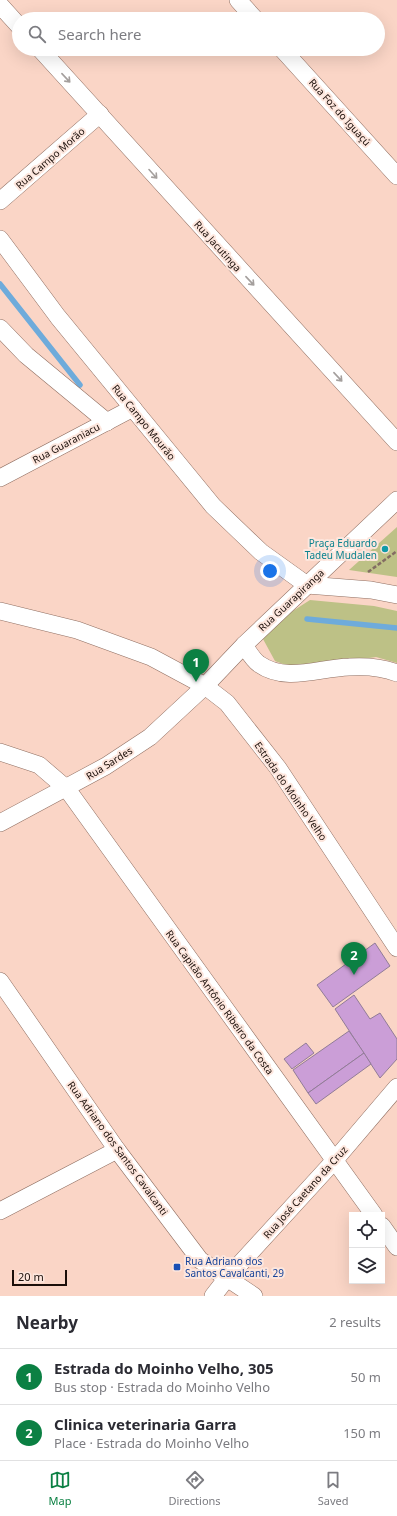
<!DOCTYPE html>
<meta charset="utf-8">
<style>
:root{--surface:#fff;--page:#f7f7f7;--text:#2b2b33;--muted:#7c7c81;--line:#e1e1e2;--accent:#0b8043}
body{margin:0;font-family:"Noto Sans",sans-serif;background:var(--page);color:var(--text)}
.controls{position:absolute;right:12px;bottom:12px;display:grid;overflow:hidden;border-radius:0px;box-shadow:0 4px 16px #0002}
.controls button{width:36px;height:36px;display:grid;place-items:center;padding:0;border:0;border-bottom:1px solid var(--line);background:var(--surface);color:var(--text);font:20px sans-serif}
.scale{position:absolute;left:12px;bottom:10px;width:55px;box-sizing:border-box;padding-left:4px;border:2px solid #1b0f0a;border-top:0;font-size:11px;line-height:14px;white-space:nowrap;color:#1b0f0a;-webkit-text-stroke:3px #fde6dd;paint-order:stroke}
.you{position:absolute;left:270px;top:571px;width:14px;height:14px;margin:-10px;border:3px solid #fff;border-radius:50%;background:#1a73e8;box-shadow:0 0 0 6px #1a73e833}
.badge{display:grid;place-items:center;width:26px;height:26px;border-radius:50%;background:var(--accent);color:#fff;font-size:13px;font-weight:700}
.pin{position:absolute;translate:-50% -33px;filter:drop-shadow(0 1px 2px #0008)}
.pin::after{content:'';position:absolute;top:21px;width:14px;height:12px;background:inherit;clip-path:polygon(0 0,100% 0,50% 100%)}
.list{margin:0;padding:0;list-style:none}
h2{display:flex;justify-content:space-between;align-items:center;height:52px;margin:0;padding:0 16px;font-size:17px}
h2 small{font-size:13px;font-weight:400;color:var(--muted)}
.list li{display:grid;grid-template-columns:26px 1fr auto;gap:12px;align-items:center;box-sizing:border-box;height:56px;padding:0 16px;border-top:1px solid var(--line)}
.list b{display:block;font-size:15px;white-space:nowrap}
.list p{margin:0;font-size:13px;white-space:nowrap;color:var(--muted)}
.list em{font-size:13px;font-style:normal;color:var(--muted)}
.icon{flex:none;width:22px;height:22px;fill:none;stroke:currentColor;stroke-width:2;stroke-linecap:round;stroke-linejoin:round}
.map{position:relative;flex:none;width:397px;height:1296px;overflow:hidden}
.search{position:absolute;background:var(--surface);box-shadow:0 4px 16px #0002;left:12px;right:12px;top:12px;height:44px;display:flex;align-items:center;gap:10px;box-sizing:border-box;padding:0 14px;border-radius:22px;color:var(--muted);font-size:15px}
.sheet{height:164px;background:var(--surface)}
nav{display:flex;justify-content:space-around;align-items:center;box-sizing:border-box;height:56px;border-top:1px solid var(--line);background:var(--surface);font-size:11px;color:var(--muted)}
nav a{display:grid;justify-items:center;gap:2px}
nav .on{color:var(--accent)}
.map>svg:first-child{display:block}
.green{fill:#bdc186}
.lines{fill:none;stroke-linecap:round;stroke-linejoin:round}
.stream{stroke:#6eabdb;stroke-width:5.5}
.building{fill:#cb9ed7;stroke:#917c97}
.minor-casing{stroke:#906f62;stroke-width:18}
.path{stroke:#836c62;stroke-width:2.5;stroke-dasharray:4 2;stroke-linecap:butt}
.minor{stroke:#fff;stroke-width:17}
.oneway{stroke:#a49f9d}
.culture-dot{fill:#0f9aa8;stroke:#fde6dd;stroke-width:1.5}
.transit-dot{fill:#1a4fb4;stroke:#fde6dd;stroke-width:1.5}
.labels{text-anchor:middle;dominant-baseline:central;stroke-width:4;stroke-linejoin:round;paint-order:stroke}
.street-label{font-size:10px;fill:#1b0f0a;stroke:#fde6dd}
.culture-label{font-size:10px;fill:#0d838f;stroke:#fde6dd;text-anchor:end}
.transit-label{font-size:10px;fill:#164399;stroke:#fde6dd;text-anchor:start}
</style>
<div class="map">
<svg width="397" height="1296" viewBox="0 0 397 1296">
<rect width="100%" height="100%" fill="#fad5c6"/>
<g class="green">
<polygon points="397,527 397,577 349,570"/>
<polygon points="310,600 374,606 397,611 397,663 376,657 296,669 275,661 263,639 285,616"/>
</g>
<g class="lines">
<g class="stream">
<polyline points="0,284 80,385"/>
<polyline points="307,619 397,628"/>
</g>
</g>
<g class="building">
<polygon points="375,943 390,966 333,1007 317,985"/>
<polygon points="354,995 370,1019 380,1013 397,1039 397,1059 380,1078 335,1009"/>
<polygon points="349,1031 364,1053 308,1093 293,1070"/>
<polygon points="306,1043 314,1053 292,1069 284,1059"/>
<polygon points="364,1053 371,1064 316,1104 308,1093"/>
</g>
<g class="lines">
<defs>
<g id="minor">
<polyline points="238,0 255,19"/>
<polyline points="0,5 19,26"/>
<polyline points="40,49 397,442"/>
<polyline points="282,49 397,176"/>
<polyline points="0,201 100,114"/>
<polyline points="0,239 58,317 213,506 261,552 307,585"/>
<polyline points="0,328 26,355 107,422"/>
<polyline points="0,478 133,408"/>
<polyline points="307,585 371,590 397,595"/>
<polyline points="0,611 77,630 151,657 205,686 227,703 278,768 397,948"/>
<path d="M244,645C248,651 253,660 259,664C286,683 319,668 349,667C365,666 382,667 397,673"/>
<polyline points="0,752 39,765 67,789 374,1215"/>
<polyline points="0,823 106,766 150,737 205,686 244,645 397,500"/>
<polyline points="0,981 117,1150 200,1260 254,1296"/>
<polyline points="0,1211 117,1150"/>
<polyline points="382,1226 397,1247"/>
<polyline points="213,1296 227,1278 334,1161 397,1087"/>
</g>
</defs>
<use href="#minor" class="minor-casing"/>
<polyline class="path" points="368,572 397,551"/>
<use href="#minor" class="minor"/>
</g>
<defs><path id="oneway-shaft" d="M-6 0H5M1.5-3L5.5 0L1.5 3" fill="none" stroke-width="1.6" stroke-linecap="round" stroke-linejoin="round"/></defs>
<g class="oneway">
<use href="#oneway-shaft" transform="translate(66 78) rotate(47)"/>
<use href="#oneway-shaft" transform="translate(153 174) rotate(48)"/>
<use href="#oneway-shaft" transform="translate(250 281) rotate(47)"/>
<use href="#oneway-shaft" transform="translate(338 377) rotate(47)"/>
</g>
<circle class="culture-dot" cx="385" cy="549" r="4"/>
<rect class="transit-dot" x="173" y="1263" width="8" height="8" rx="2"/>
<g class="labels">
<g class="street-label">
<text transform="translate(340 112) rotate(48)">Rua Foz do Iguaçú</text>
<text transform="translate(50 158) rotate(-41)">Rua Campo Morão</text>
<text transform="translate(218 246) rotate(48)">Rua Jacutinga</text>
<text transform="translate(144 422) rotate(51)">Rua Campo Mourão</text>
<text transform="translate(66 443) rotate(-28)">Rua Guaraniacu</text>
<text transform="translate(291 600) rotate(-43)">Rua Guarapiranga</text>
<text transform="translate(109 763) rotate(-32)">Rua Sardes</text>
<text transform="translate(291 791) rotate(55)">Estrada do Moinho Velho</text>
<text transform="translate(220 1002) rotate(54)">Rua Capitão Antônio Ribeiro da Costa</text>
<text transform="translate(118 1148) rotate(54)">Rua Adriano dos Santos Cavalcanti</text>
<text transform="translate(305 1192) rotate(-48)">Rua José Caetano da Cruz</text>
</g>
<g class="culture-label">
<text x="377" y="543">Praça Eduardo<tspan x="377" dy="12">Tadeu Mudalen</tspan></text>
</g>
<g class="transit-label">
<text x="185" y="1261">Rua Adriano dos<tspan x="185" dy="12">Santos Cavalcanti, 29</tspan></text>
</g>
</g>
</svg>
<div class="controls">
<button><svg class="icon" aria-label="locate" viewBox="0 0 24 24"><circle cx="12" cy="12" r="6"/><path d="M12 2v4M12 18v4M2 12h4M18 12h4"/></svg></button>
<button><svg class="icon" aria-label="layers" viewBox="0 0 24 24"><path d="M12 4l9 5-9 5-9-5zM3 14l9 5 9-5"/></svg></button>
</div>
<div class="scale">20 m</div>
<div class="you"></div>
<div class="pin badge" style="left:196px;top:682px">1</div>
<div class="pin badge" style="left:354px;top:975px">2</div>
<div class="search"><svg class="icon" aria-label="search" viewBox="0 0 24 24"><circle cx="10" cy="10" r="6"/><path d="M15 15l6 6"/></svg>Search here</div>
</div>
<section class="sheet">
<h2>Nearby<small>2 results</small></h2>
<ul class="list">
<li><span class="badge">1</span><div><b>Estrada do Moinho Velho, 305</b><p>Bus stop · Estrada do Moinho Velho</p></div><em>50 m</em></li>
<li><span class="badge">2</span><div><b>Clinica veterinaria Garra</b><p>Place · Estrada do Moinho Velho</p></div><em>150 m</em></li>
</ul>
</section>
<nav>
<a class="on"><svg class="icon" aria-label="map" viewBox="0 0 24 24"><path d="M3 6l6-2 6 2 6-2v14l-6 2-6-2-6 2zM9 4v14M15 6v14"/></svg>Map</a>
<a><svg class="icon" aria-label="directions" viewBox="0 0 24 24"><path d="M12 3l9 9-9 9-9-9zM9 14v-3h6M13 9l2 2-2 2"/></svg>Directions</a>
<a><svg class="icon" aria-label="saved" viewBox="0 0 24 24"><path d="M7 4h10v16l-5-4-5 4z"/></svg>Saved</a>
</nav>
